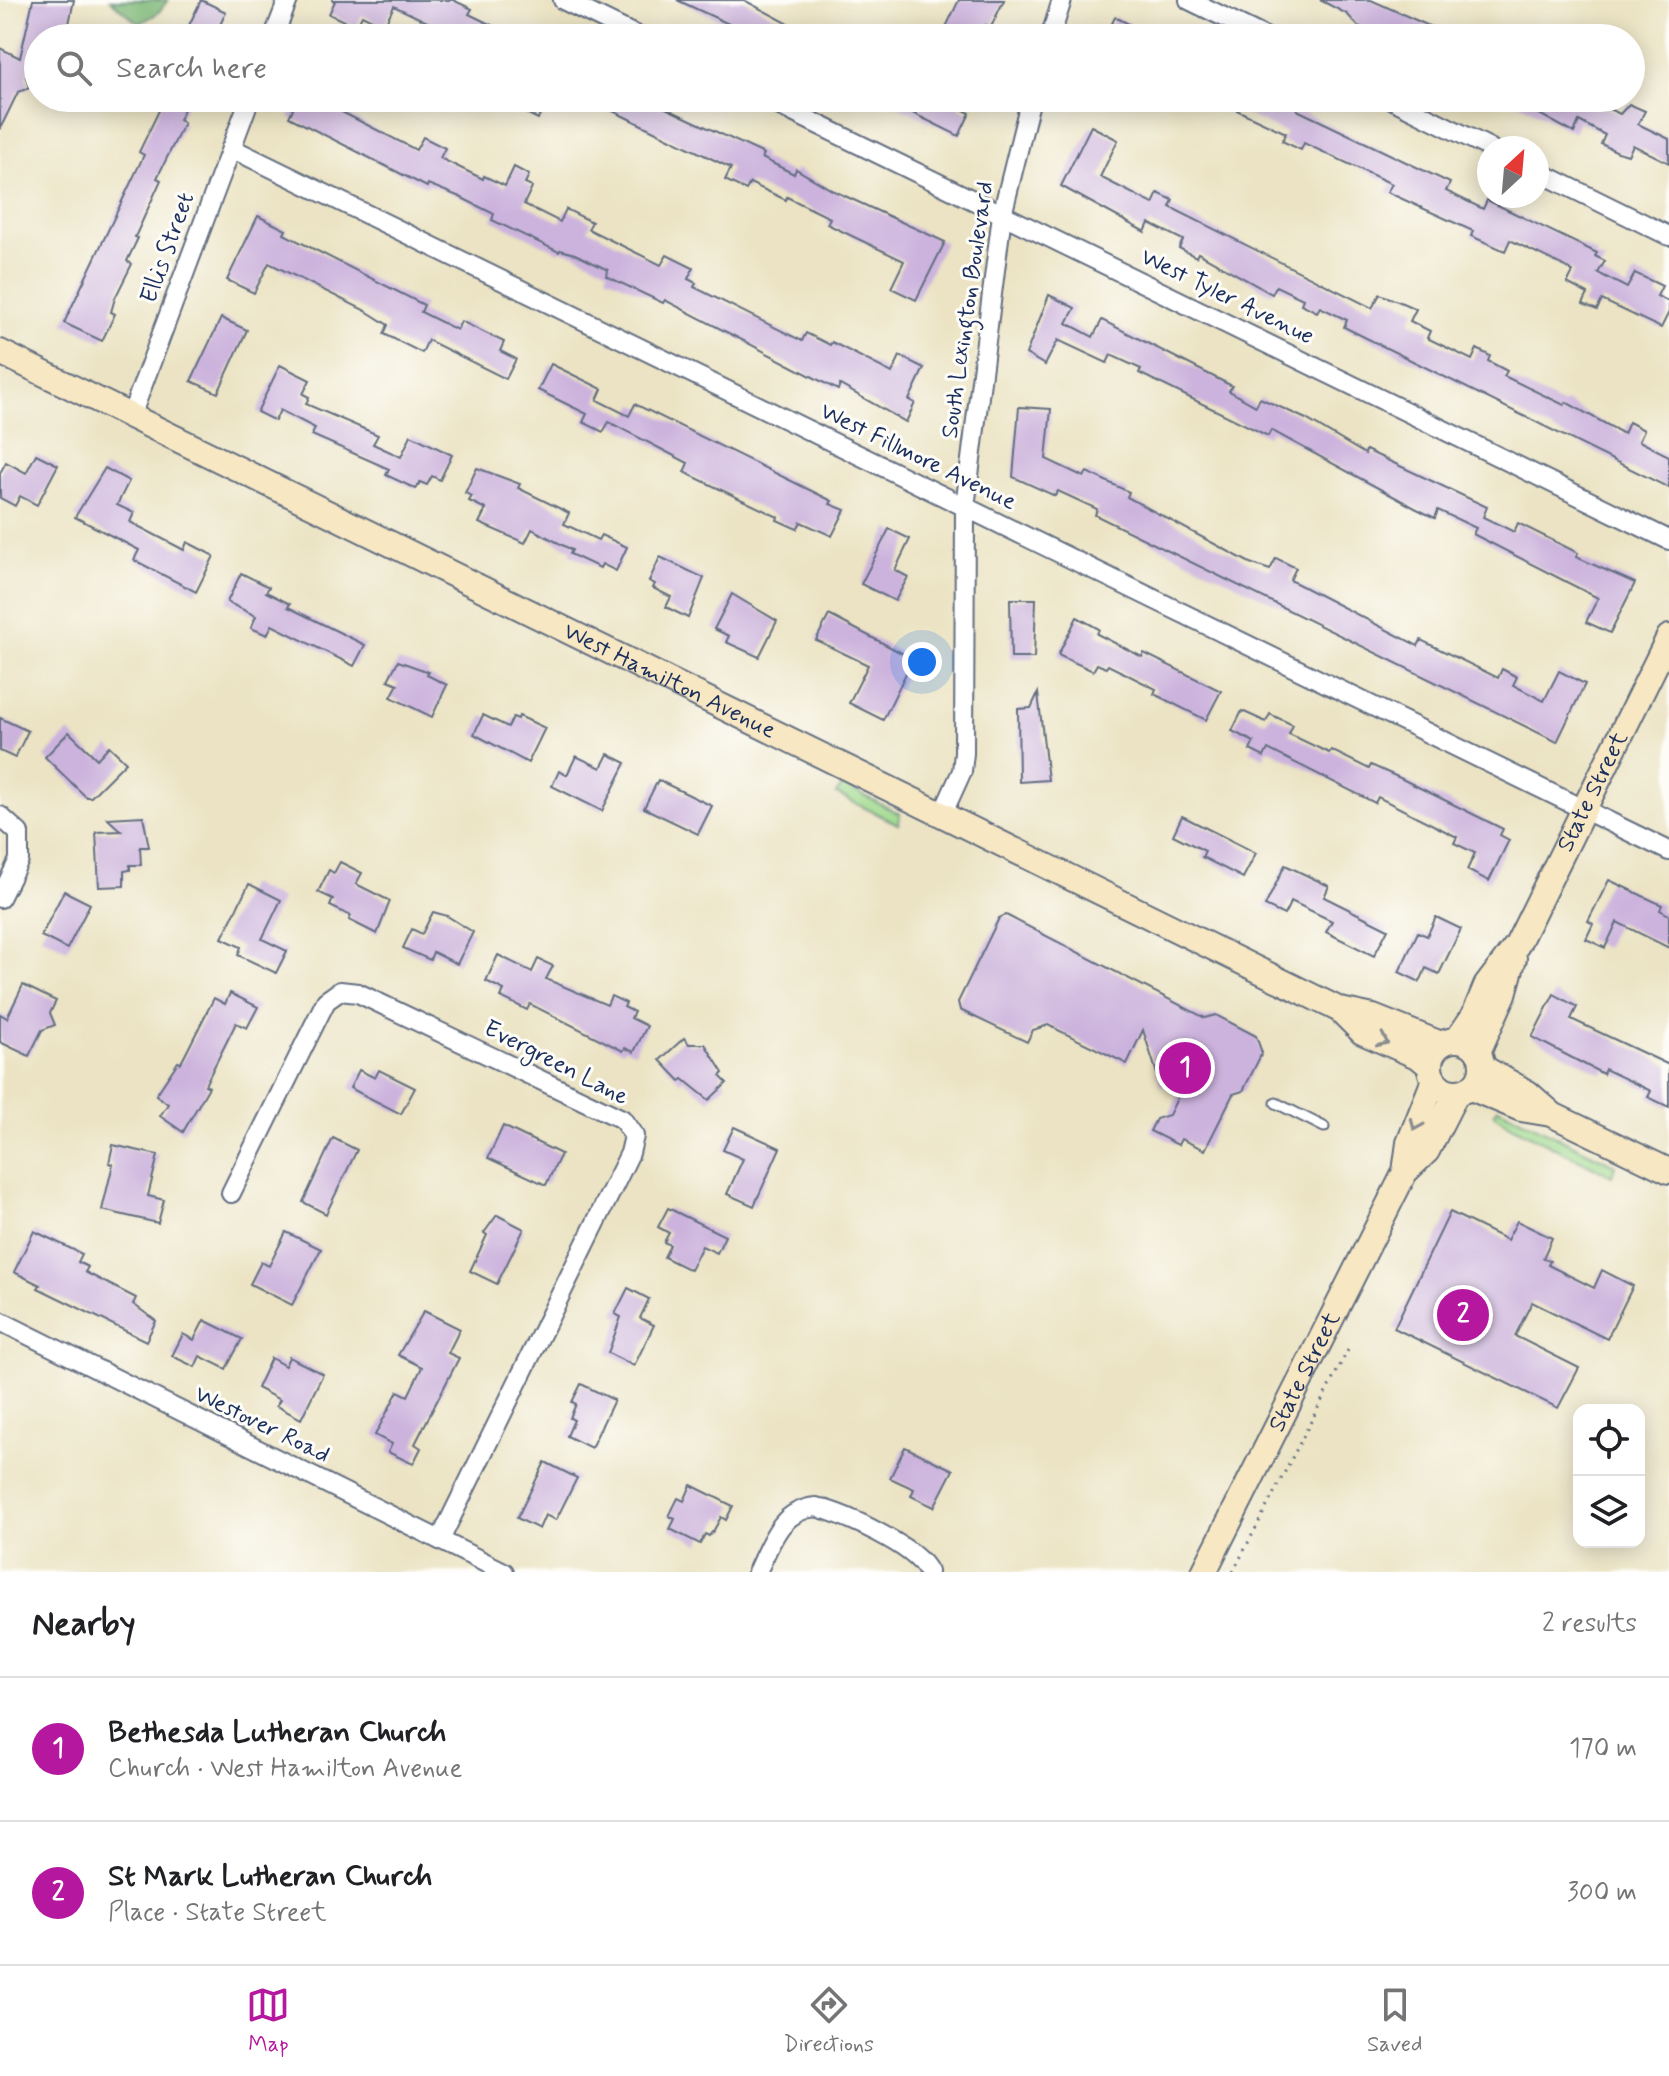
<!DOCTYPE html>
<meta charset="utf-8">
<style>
:root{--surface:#fff;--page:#f2f2f2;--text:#202124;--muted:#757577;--line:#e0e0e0;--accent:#b5179e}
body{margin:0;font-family:Mynerve,sans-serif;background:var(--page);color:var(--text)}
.controls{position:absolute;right:24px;bottom:24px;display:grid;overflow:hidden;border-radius:16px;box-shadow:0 4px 20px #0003}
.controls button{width:72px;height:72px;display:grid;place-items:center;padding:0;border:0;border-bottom:2px solid var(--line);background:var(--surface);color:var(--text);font:40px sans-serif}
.compass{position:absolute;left:1477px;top:136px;width:72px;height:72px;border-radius:50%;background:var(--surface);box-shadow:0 4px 20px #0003;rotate:26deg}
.you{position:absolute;left:922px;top:662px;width:28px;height:28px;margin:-20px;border:6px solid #fff;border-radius:50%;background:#1a73e8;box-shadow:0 0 0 12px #1a73e833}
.badge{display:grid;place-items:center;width:52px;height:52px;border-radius:50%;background:var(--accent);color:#fff;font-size:26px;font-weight:700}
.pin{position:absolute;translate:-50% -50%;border:4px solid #fff;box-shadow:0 2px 8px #0006}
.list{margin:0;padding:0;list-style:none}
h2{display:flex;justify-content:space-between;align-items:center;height:104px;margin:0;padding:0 32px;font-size:34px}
h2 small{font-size:26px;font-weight:400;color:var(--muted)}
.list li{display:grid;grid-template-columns:52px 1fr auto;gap:24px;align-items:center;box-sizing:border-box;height:144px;padding:0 32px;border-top:2px solid var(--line)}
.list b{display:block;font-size:30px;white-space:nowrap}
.list p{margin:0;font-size:26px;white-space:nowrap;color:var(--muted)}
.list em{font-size:26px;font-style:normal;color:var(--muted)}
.icon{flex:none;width:44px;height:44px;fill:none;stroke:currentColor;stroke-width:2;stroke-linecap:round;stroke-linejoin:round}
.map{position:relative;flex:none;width:1669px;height:1572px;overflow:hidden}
.search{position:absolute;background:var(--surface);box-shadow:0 4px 20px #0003;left:24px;right:24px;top:24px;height:88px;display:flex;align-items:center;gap:20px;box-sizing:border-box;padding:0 28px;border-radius:44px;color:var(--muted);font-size:30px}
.sheet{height:392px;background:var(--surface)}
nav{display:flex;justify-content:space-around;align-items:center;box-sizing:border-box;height:112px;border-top:2px solid var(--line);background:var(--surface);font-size:22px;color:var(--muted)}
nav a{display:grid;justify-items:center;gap:4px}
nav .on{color:var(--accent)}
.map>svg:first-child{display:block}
.green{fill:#9fd98c;stroke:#5d8475;stroke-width:2}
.forest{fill:#7fb978;stroke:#4d746b;stroke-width:2}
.building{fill:#ccb3dd}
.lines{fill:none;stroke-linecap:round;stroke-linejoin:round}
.lane-casing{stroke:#646e81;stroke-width:13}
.street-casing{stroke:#646e81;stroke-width:22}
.secondary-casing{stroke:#646e81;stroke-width:28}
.path{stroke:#646e81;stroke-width:3;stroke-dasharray:2 6;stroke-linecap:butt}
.lane{stroke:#fff;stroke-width:9}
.street{stroke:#fff;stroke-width:18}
.secondary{stroke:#f7e8c3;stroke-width:24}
.oneway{stroke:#898c90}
.labels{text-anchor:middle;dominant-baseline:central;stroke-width:6;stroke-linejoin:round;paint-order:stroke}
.street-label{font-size:24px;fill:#1b2f5e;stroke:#fdfcf7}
</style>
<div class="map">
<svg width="1669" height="1572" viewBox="0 0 1669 1572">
<rect width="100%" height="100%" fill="#fdfcf7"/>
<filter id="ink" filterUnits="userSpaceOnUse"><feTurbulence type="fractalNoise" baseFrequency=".0125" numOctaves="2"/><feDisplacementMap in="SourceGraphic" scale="16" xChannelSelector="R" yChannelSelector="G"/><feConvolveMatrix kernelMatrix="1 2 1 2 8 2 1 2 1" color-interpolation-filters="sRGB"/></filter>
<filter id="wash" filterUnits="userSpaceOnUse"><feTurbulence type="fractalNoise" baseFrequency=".006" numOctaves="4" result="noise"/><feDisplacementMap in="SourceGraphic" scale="32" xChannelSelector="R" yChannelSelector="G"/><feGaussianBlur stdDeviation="1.8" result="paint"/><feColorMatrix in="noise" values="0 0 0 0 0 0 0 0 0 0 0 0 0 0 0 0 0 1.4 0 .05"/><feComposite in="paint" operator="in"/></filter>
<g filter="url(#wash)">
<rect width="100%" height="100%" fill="#ebe3c3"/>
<g class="green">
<polygon points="843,785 900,814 898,824 836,794"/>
<polygon points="1498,1108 1615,1165 1612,1176 1509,1125 1494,1114"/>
</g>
<polygon class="forest" points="110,0 168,0 158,13 139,24"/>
<g id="blocks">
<g class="building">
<polygon points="33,0 74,0 66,38 38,38 38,52 26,76 29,88 18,92 0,129 0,48 20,58"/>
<polygon points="201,0 226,12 214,38 183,38"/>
<polygon points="332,0 453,0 472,9 469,14 518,38 453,38 437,30 438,27 394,6 384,26 362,15 356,27 329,14 335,1"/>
<polygon points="677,0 744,0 815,38 759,38"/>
<polygon points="959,0 1004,0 991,27 986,25 980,38 967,38 946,27"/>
<polygon points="1320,0 1371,0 1456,38 1385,38 1358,26 1347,14"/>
<polygon points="1115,17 1157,38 1105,38"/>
<polygon points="165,98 189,98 179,120 184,123 157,178 161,180 135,237 138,238 127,261 132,264 115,298 111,312 115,314 102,341 64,323 144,155 139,152"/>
<polygon points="298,98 308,104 311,98 339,98 334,108 416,150 423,137 445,148 440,158 483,179 484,176 505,186 514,167 529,175 525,183 532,187 524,204 560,222 566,209 592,222 588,229 661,265 667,255 693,268 688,279 696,283 694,287 802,341 806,333 830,345 832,342 892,373 900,356 924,368 909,400 915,403 906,422 840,385 838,390 665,300 663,303 606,276 608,270 575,254 560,250 559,252 492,220 494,214 460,197 428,184 427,187 289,117"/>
<polygon points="526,98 549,98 538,119 520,110"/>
<polygon points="586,98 644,98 764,154 762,158 794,174 796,169 832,190 945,242 916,300 891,288 904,261 827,224 830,218 787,197 786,200 750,183 746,190 725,180 731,168"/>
<polygon points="882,98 963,98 958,107 970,113 959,136"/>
<polygon points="1211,98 1281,98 1298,107 1297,110 1450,183 1446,191 1483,209 1487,200 1597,253 1595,256 1605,261 1598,273 1627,288 1635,273 1662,286 1657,296 1669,302 1669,312 1661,328 1602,300 1597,310 1583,304 1588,294 1567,283 1573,272 1568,268 1510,240 1505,251 1471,236 1473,231 1387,192 1392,184 1304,143 1301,150 1282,141 1286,133"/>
<polygon points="1510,98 1585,98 1620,114 1629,104 1645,111 1638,124 1669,139 1669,163 1633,145 1628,155 1618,152 1601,144 1605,135 1579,121 1574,133"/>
<polygon points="1091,126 1118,140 1100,177 1153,204 1158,193 1173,200 1170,207 1372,308 1380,294 1400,302 1416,309 1410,321 1430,331 1427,338 1472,360 1477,349 1490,356 1488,361 1507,371 1504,376 1564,405 1566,402 1624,434 1629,422 1644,430 1639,441 1669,456 1669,488 1344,327 1347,320 1320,307 1317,312 1301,304 1303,299 1276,286 1272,294 1198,253 1196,257 1179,248 1183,240 1149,223 1145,232 1061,186"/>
<polygon points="258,216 286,230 284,234 424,305 421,312 457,330 461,321 504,342 500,351 516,359 506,379 428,340 422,353 384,334 388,325 366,311 269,263 254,293 227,280"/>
<polygon points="1049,295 1075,308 1067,323 1093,337 1102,320 1232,386 1229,391 1256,406 1260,398 1306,419 1365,454 1366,450 1487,507 1483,517 1514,532 1518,523 1578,553 1576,557 1635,583 1610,633 1586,622 1598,598 1473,534 1476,528 1438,510 1435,518 1415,508 1271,430 1268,436 1139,373 1141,369 1111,355 1107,363 1058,340 1045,365 1026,354"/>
<polygon points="221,318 247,330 218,393 191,381"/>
<polygon points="551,364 602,389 597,400 629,416 635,404 832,501 830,504 845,510 832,536 801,522 797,529 777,520 778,517 684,472 688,463 609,422 603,432 583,422 587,414 538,390"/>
<polygon points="280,365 310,380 303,394 309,397 306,404 378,435 373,444 401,457 411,435 452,455 440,480 432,476 427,485 420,482 416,489 386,475 389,469 312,435 315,428 280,410 275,421 257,412"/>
<polygon points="1019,407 1051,409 1046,459 1084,477 1087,472 1129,492 1127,497 1250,563 1270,570 1276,558 1296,568 1290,580 1418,646 1421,640 1498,678 1502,669 1517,677 1513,685 1544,701 1559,671 1585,684 1557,742 1095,515 1097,509 1058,491 1055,496 1013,477"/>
<polygon points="36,454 58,465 37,505 20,496 15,506 0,498 0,473 6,462 26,473"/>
<polygon points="105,468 129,481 117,505 134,513 130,522 184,550 187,542 214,556 196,592 134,560 139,550 75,517"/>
<polygon points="477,468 520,484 518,488 569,513 564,524 598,540 601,535 627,547 616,571 602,564 600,568 570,554 572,550 532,529 525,543 479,523 486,509 469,501 472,496 465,493"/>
<polygon points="889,529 910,539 895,570 908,577 895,601 861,584"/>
<polygon points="660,557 704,578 688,618 666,607 671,597 653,588 655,584 649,581"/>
<polygon points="241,573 269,587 266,592 290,604 288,607 365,645 354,666 272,625 267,635 251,628 256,616 227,602"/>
<polygon points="732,594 777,621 759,657 726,642 729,636 714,629"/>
<polygon points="1010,599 1036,599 1034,658 1011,658"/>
<polygon points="829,615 913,659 883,720 849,703 868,665 816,640"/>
<polygon points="1077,617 1099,629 1097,634 1142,657 1144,653 1221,691 1206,720 1154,694 1156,689 1108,665 1106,668 1097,664 1093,671 1058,655"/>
<polygon points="398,661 429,672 427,675 447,685 432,717 391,697 398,684 388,680"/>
<polygon points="1038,693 1048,780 1019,782 1018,709 1031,708"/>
<polygon points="1242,711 1266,722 1270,714 1293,725 1289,734 1329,753 1331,750 1369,769 1371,765 1400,778 1503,829 1500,835 1509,840 1489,881 1467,870 1475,853 1454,843 1457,837 1378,797 1375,803 1268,749 1264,757 1250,750 1254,742 1232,731"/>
<polygon points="483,715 508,727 513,717 518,719 519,716 545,728 528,763 474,734"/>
<polygon points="0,718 28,731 15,758 0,751"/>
<polygon points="69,732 97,759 109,746 126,762 91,797 86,797 45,757"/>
<polygon points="608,754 626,763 602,811 552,786 559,771 567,775 576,756 601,768"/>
<polygon points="658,780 712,806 698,834 644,808"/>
<polygon points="143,816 149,847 140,847 141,865 130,865 130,870 124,871 124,886 99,887 96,832 121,831 107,818"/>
<polygon points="1182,816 1256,853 1243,878 1202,857 1205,851 1173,835"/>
<polygon points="340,862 362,873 356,884 390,901 377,934 349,920 351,916 330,906 333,899 318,892 329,870 334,873"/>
<polygon points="1285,865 1329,886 1324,897 1388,929 1374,956 1326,932 1332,921 1291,901 1284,915 1265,906"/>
<polygon points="1609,880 1662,905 1660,910 1669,915 1669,948 1617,922 1605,948 1586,939 1593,924 1588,921"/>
<polygon points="249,884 281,900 262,939 287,951 276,973 238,955 241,947 222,938"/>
<polygon points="64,891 90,904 67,949 41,936"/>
<polygon points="433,912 447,916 473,932 457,964 433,952 430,960 403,948 412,929 422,934"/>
<polygon points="1006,915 1205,1018 1216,1015 1256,1036 1262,1053 1243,1091 1233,1094 1205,1150 1181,1139 1178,1145 1150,1131 1156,1119 1169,1115 1187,1078 1161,1086 1143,1030 1127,1064 1048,1025 1033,1030 1027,1042 960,1010 958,1002 999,918"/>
<polygon points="1436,917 1461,929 1439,974 1426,968 1420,982 1399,972 1418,932 1427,936"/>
<polygon points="498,955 532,972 538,959 553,966 546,979 607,1005 611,996 626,1003 624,1007 634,1012 631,1018 647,1026 634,1052 625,1048 623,1051 530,1004 527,1010 501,997 504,990 486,981"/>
<polygon points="23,985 56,1001 50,1013 55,1025 42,1030 29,1056 0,1042 0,1014 7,1018"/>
<polygon points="230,993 258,1007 247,1028 236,1023 205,1085 209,1087 183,1132 160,1116 168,1104 156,1095 178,1062 181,1063 214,998 225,1004"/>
<polygon points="1554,994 1577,1007 1571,1019 1669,1065 1669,1107 1648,1097 1651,1091 1605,1069 1603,1074 1532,1037"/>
<polygon points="684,1038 689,1044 705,1044 723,1073 720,1076 727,1083 709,1100 683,1079 680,1081 660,1060"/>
<polygon points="359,1070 375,1078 379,1070 415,1088 401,1114 350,1088"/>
<polygon points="503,1126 561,1154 546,1185 488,1158"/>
<polygon points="734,1127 780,1148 754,1206 727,1194 743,1159 723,1150"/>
<polygon points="333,1138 357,1150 326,1214 303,1202"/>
<polygon points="113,1145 158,1155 148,1196 164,1200 158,1223 102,1210 113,1164 109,1163"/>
<polygon points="668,1208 725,1236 717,1253 702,1246 690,1270 664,1257 670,1245 664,1242 669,1233 658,1227"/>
<polygon points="1450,1212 1507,1240 1517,1221 1552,1238 1543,1258 1550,1261 1548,1265 1594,1288 1602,1270 1633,1286 1607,1339 1532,1302 1515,1336 1579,1368 1558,1408 1394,1328"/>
<polygon points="497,1215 524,1229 497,1284 470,1271 487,1235 484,1233"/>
<polygon points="34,1231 82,1254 78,1262 88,1267 85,1272 136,1298 133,1304 156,1321 146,1341 38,1288 40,1285 14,1272"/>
<polygon points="286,1232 321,1249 292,1305 250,1284 261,1262 269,1266"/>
<polygon points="628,1288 649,1299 640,1318 654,1325 634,1366 608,1353 621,1317 615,1314"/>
<polygon points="424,1311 460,1329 448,1353 459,1358 415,1444 421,1448 413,1464 388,1452 392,1444 375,1435 398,1391 408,1396 422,1367 398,1355"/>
<polygon points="204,1320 242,1339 226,1369 200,1356 195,1367 172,1356 183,1334 194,1340"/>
<polygon points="289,1357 323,1374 301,1419 276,1406 280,1400 257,1388 271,1358 285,1366"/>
<polygon points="581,1384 614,1400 591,1448 567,1436 574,1420 570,1418 576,1404 572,1402"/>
<polygon points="905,1447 953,1470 934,1507 911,1496 914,1489 890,1478"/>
<polygon points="545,1462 577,1478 556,1520 545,1515 539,1529 517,1518"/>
<polygon points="691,1485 733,1506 726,1520 721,1517 714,1530 709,1536 705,1534 700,1544 670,1529 675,1519 669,1516 678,1498 684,1501"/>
</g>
</g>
</g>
<g filter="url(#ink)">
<use href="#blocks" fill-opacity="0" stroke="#646e81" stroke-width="2"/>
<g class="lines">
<defs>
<polyline id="lane" points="1276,1103 1324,1127"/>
<g id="street">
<polyline points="563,0 641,38"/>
<polyline points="1189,0 1267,38"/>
<polyline points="273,38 288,0"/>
<polyline points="1050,38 1062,0"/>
<polyline points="764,98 1669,540"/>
<polyline points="1389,98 1490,148"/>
<polyline points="231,148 1669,851"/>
<polyline points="1537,171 1669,236"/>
<polyline points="131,416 250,98"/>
<polyline points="942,815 962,771 964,753 965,507 1002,215 1031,98"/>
<polyline points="0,816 19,833 19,860 0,898"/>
<polyline points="231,1193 326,1001 340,991 358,993 622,1119 634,1136 630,1153 440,1540"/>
<polyline points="0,1321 504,1572"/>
<path d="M757,1572C771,1543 780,1510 816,1507C844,1514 916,1546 928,1572"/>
</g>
<g id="secondary">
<path id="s1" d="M0,352L1340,1010L1373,1017L1441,1044"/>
<polyline points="1340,1010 1362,1032 1419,1057 1430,1066"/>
<path id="s2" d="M1457,1040L1474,1015L1486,986L1517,945L1669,637"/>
<circle cx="1456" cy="1066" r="26"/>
<polyline points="1478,1052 1504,994 1514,958"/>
<polyline points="1482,1067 1528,1093 1553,1115 1669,1171"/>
<polyline points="1471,1088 1521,1109 1551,1114"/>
<polyline points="1405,1172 1409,1143 1434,1080"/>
<path id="s3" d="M1204,1572L1405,1172L1427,1151L1457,1092"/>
</g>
</defs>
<use href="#lane" class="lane-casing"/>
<use href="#street" class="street-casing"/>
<use href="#secondary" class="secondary-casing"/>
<polyline class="path" points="1233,1572 1349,1348"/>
<use href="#lane" class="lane"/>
<use href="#street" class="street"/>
<use href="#secondary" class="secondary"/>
</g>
<defs><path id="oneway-chevron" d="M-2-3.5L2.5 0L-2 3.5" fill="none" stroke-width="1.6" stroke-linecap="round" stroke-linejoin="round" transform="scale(2)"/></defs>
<g class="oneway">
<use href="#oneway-chevron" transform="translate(1383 1041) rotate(24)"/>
<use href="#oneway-chevron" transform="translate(1416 1125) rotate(113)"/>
</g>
</g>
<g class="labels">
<g class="street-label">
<text transform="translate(168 248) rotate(-70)">Ellis Street</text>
<text transform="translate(1227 297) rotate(26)">West Tyler Avenue</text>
<text transform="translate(968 310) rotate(-82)">South Lexington Boulevard</text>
<text transform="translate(918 457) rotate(26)">West Fillmore Avenue</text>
<text stroke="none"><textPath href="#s1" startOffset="746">West Hamilton Avenue</textPath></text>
<text stroke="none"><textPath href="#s2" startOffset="284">State Street</textPath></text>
<text transform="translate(556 1063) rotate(27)">Evergreen Lane</text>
<text stroke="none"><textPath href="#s3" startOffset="224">State Street</textPath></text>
<text transform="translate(262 1425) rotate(26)">Westover Road</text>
</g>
</g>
</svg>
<div class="controls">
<button><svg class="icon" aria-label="locate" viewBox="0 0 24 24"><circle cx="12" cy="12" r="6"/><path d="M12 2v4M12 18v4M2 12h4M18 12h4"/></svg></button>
<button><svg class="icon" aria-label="layers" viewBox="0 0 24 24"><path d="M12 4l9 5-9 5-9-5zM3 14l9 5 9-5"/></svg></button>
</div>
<svg class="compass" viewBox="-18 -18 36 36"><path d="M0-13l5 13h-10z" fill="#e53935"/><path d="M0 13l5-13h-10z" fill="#757577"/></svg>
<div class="you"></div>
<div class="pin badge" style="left:1185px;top:1068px">1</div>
<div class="pin badge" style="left:1463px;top:1315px">2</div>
<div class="search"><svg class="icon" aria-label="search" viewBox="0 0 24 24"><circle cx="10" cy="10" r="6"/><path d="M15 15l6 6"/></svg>Search here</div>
</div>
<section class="sheet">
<h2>Nearby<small>2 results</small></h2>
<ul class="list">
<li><span class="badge">1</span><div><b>Bethesda Lutheran Church</b><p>Church · West Hamilton Avenue</p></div><em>170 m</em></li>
<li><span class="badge">2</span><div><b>St Mark Lutheran Church</b><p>Place · State Street</p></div><em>300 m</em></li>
</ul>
</section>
<nav>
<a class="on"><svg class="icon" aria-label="map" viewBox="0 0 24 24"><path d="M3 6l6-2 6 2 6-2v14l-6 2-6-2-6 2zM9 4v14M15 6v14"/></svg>Map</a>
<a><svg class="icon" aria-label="directions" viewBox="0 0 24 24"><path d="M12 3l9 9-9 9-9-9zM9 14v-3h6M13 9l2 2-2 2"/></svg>Directions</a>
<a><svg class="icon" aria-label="saved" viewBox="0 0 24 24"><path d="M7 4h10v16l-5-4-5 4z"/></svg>Saved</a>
</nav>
